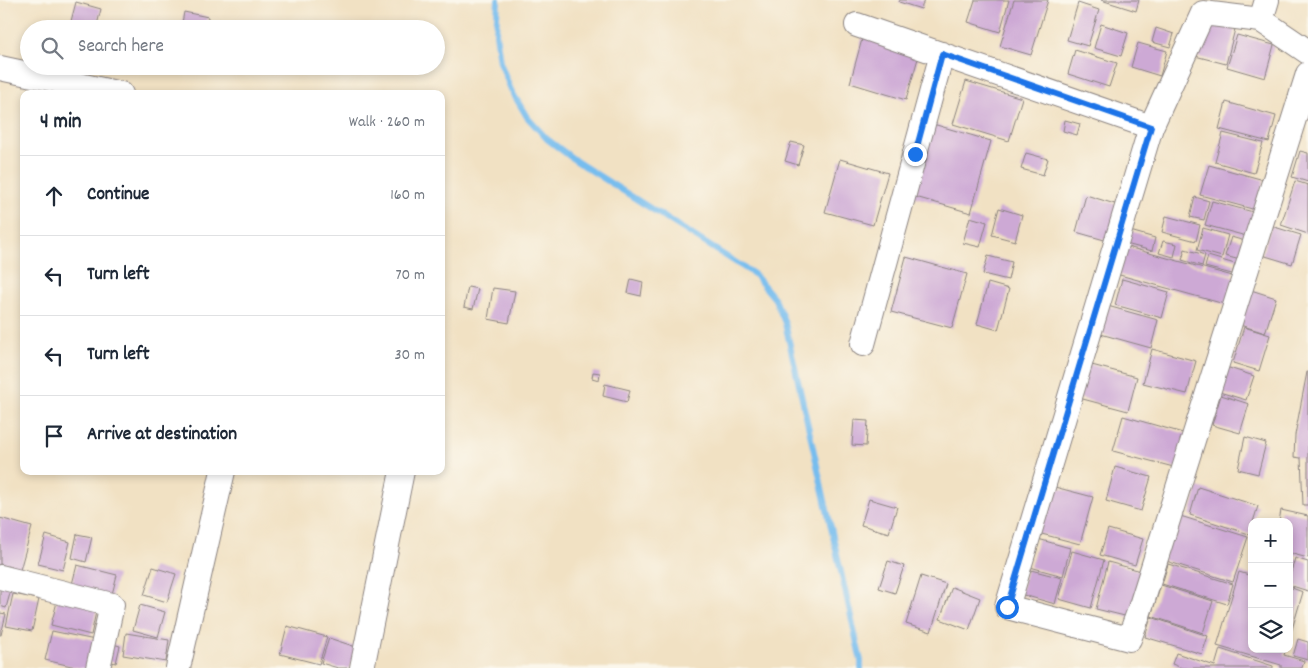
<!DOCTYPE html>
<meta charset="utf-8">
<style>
:root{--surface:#fff;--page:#f6f6f7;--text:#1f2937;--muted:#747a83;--line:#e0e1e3}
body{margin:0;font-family:Dekko,sans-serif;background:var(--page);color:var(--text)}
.controls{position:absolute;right:15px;bottom:15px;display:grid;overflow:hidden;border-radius:10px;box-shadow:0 2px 8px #0003}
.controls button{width:45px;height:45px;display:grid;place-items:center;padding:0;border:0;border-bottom:1px solid var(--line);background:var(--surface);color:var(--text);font:25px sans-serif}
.stop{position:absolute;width:15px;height:15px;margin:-11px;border:4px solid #1a73e8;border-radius:50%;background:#fff}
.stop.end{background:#1a73e8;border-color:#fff;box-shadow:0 1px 5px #0008}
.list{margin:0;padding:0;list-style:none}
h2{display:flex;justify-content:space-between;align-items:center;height:65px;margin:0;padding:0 20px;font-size:21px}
h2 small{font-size:16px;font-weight:400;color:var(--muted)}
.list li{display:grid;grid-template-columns:32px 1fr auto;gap:15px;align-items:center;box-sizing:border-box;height:80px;padding:0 20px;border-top:1px solid var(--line)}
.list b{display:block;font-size:19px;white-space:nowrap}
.list em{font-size:16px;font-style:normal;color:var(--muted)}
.icon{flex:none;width:28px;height:28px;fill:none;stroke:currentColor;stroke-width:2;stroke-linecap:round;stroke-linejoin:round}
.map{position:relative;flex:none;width:1308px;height:668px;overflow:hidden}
.search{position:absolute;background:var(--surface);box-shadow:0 2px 8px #0003;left:20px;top:20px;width:425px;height:55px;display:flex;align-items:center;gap:12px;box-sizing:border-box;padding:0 18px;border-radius:28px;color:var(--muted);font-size:19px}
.panel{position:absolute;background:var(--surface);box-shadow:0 2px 8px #0003;left:20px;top:90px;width:425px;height:385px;border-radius:10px}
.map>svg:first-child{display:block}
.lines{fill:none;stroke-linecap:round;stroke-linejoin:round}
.stream{stroke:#77bdee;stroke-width:6}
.building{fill:#cda9d5}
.minor-casing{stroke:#8a827f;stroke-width:26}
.minor{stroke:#fff;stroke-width:24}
.route{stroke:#1a73e8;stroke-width:6}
</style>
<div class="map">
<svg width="1308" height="668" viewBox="0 0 1308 668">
<rect width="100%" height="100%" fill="#fbf7ec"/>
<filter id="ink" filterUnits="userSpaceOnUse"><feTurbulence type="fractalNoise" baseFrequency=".02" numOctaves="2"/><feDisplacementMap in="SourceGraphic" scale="10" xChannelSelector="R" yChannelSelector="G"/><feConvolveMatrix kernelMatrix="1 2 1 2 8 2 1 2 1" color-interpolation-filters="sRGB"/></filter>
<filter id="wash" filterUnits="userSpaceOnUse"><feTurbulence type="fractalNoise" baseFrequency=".0096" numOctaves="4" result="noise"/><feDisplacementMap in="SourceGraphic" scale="20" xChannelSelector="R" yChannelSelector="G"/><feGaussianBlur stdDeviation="1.12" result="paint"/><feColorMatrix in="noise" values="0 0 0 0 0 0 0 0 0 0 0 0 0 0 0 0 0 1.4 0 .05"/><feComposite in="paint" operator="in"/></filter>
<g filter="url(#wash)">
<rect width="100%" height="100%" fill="#f1e1c3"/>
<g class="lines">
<polyline class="stream" points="498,0 496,33 500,62 511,90 527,117 547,139 576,161 754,274 775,299 785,323 861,661 861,668"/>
</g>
<g id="blocks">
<g class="building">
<polygon points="900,0 924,0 921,9 899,2"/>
<polygon points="975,0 1009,0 1000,32 968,22"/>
<polygon points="1014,0 1048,0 1031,55 1000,46"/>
<polygon points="1101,0 1139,0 1136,11"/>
<polygon points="76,2 101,9 96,29 84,29 70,25"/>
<polygon points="1078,3 1099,10 1088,46 1067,40"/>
<polygon points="184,12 208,17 206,29 181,29"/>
<polygon points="1204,21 1235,29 1226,64 1195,56"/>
<polygon points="1101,24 1128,33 1121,56 1094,48"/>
<polygon points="1156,28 1174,34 1170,47 1152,42"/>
<polygon points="864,32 921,48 906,100 850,83"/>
<polygon points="1237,35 1274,45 1265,78 1227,67"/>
<polygon points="1138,43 1167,51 1160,76 1131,67"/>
<polygon points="1075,50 1117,63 1109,87 1068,74"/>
<polygon points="966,81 1022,98 1009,141 953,124"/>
<polygon points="1226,102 1276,116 1269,142 1219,129"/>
<polygon points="1065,120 1080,124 1077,135 1063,131"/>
<polygon points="933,124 991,141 971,213 912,196"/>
<polygon points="1223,133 1263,143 1254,173 1215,162"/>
<polygon points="791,142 804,145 798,165 785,161"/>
<polygon points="1300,151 1308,153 1308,182 1292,177"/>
<polygon points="1026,153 1048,159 1043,175 1021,169"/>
<polygon points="840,159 888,173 873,225 825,212"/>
<polygon points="1209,165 1264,180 1256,210 1200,195"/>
<polygon points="1295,181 1308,185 1308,234 1281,225"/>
<polygon points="1086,195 1118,205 1108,241 1076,232"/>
<polygon points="1195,197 1209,201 1204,220 1190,217"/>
<polygon points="1212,201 1257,213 1250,237 1205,225"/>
<polygon points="999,208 1022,215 1015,241 992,235"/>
<polygon points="1166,216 1200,225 1196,241 1162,232"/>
<polygon points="970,217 987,222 980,247 963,243"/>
<polygon points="1271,226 1301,235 1292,264 1262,255"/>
<polygon points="1203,228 1228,235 1222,257 1197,250"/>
<polygon points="1130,231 1155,238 1152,251 1126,244"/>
<polygon points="1231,237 1245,241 1240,260 1225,256"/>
<polygon points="1163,241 1177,244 1174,257 1159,253"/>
<polygon points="1124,246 1236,277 1228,305 1116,274"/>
<polygon points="1185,249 1205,255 1202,266 1182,260"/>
<polygon points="988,256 1012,262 1008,280 983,274"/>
<polygon points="1208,256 1235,264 1232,274 1205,267"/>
<polygon points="906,257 967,274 952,328 891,312"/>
<polygon points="631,279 643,282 641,296 628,293"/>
<polygon points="1122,279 1169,292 1162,318 1115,305"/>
<polygon points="988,283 1009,289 998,330 977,324"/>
<polygon points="468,287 478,289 473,309 464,307"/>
<polygon points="493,288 515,291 509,323 488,319"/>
<polygon points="1251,290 1276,298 1265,333 1240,325"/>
<polygon points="1104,305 1158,320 1151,348 1097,333"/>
<polygon points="1244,327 1270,335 1259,371 1233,363"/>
<polygon points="1152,349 1196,361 1187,394 1143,383"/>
<polygon points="1088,364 1137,377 1128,411 1079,398"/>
<polygon points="1223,366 1254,376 1246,400 1216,391"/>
<polygon points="593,372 600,373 599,380 592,378"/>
<polygon points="1307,372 1308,372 1308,505 1303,505 1301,458 1294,457 1295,435"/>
<polygon points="605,384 630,390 627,402 603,396"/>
<polygon points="1221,395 1249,404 1240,433 1212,425"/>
<polygon points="1123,416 1190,435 1181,469 1113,451"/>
<polygon points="854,420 868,421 866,446 852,445"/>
<polygon points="1245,437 1266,443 1258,474 1238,469"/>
<polygon points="1115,467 1151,477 1141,511 1106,501"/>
<polygon points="1047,485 1093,497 1080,544 1034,532"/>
<polygon points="1198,487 1258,506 1253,522 1252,522 1249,534 1190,515"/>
<polygon points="869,499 897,507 889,533 861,525"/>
<polygon points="1281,510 1308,516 1308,558 1289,553 1289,522 1279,522"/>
<polygon points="1177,515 1248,537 1233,582 1163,560"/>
<polygon points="0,518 32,527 20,570 0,564"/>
<polygon points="1108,529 1143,539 1135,565 1100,555"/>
<polygon points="77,534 92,537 86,562 72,558"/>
<polygon points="46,535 70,542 63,570 38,564"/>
<polygon points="1038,539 1070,548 1063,576 1030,567"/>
<polygon points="1072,551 1104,560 1091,608 1059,599"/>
<polygon points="1295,558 1308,562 1308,591 1289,585 1289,579"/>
<polygon points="888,561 904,566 895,593 879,588"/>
<polygon points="1108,562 1145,572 1133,618 1096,609"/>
<polygon points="1168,564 1233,584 1227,604 1162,584"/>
<polygon points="77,565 117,575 110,602 70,592"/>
<polygon points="153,567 176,574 167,602 144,595"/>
<polygon points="1027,569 1062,578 1055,604 1020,594"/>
<polygon points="1239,572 1252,576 1252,649 1286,649 1284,655 1304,661 1302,668 1281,668 1281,665 1217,646"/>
<polygon points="921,576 946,584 931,632 906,624"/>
<polygon points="0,583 12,586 6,608 0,606"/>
<polygon points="1161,585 1213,601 1203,633 1151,616"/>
<polygon points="952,587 980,598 969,630 940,619"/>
<polygon points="1289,587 1303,592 1290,636 1289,636"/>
<polygon points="13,594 39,599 32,631 6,626"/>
<polygon points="58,598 97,607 91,635 51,625"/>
<polygon points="140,605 165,612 158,637 133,630"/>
<polygon points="0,613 6,614 1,635 0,635"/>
<polygon points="1151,617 1208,636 1202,654 1145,637"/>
<polygon points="287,626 327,637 319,664 280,654"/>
<polygon points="52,631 95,640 89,668 80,668 45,660"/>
<polygon points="126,633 169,640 166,662 123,655"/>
<polygon points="329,638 356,647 350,668 338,668 321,663"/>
<polygon points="1298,639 1308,642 1308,660 1293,656"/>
<polygon points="106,642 120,646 116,663 102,660"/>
<polygon points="1220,649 1273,666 1273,668 1182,668 1172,664 1176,653 1215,666"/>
</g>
</g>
</g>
<g filter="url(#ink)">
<use href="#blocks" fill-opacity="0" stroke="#8a827f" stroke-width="1"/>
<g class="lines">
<defs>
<g id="minor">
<polyline points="1261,20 1267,0"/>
<polyline points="857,25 1151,127"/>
<polyline points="1308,52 1261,20 1203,13 1151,127 1007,607 1129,639 1139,612 1308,74"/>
<polyline points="0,68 121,94"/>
<polyline points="863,344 942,54"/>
<polyline points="0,577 112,605 98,668"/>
<polyline points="178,668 223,471"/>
<polyline points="362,668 402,471"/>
</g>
</defs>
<use href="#minor" class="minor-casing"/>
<use href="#minor" class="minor"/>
</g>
</g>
<g class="lines" filter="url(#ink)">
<polyline class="route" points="915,154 942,54 1151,127 1007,607"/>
</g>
</svg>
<div class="controls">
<button>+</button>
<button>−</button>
<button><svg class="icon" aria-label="layers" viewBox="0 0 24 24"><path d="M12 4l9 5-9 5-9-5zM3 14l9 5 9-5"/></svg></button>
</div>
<div class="stop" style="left:1007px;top:607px"></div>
<div class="stop end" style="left:915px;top:154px"></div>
<div class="search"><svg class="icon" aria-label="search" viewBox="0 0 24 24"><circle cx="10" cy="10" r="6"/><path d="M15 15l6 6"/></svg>Search here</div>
<section class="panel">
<h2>4 min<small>Walk · 260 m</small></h2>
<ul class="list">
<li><svg class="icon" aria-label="ahead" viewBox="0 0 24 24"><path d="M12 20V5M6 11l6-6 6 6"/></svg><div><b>Continue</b></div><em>160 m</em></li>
<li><svg class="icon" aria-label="left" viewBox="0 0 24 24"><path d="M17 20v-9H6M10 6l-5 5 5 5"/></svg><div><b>Turn left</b></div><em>70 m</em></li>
<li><svg class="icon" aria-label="left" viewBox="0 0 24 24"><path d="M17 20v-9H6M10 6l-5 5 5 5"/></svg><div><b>Turn left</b></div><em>30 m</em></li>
<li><svg class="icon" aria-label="arrive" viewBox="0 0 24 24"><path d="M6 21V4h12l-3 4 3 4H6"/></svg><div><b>Arrive at destination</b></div></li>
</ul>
</section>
</div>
